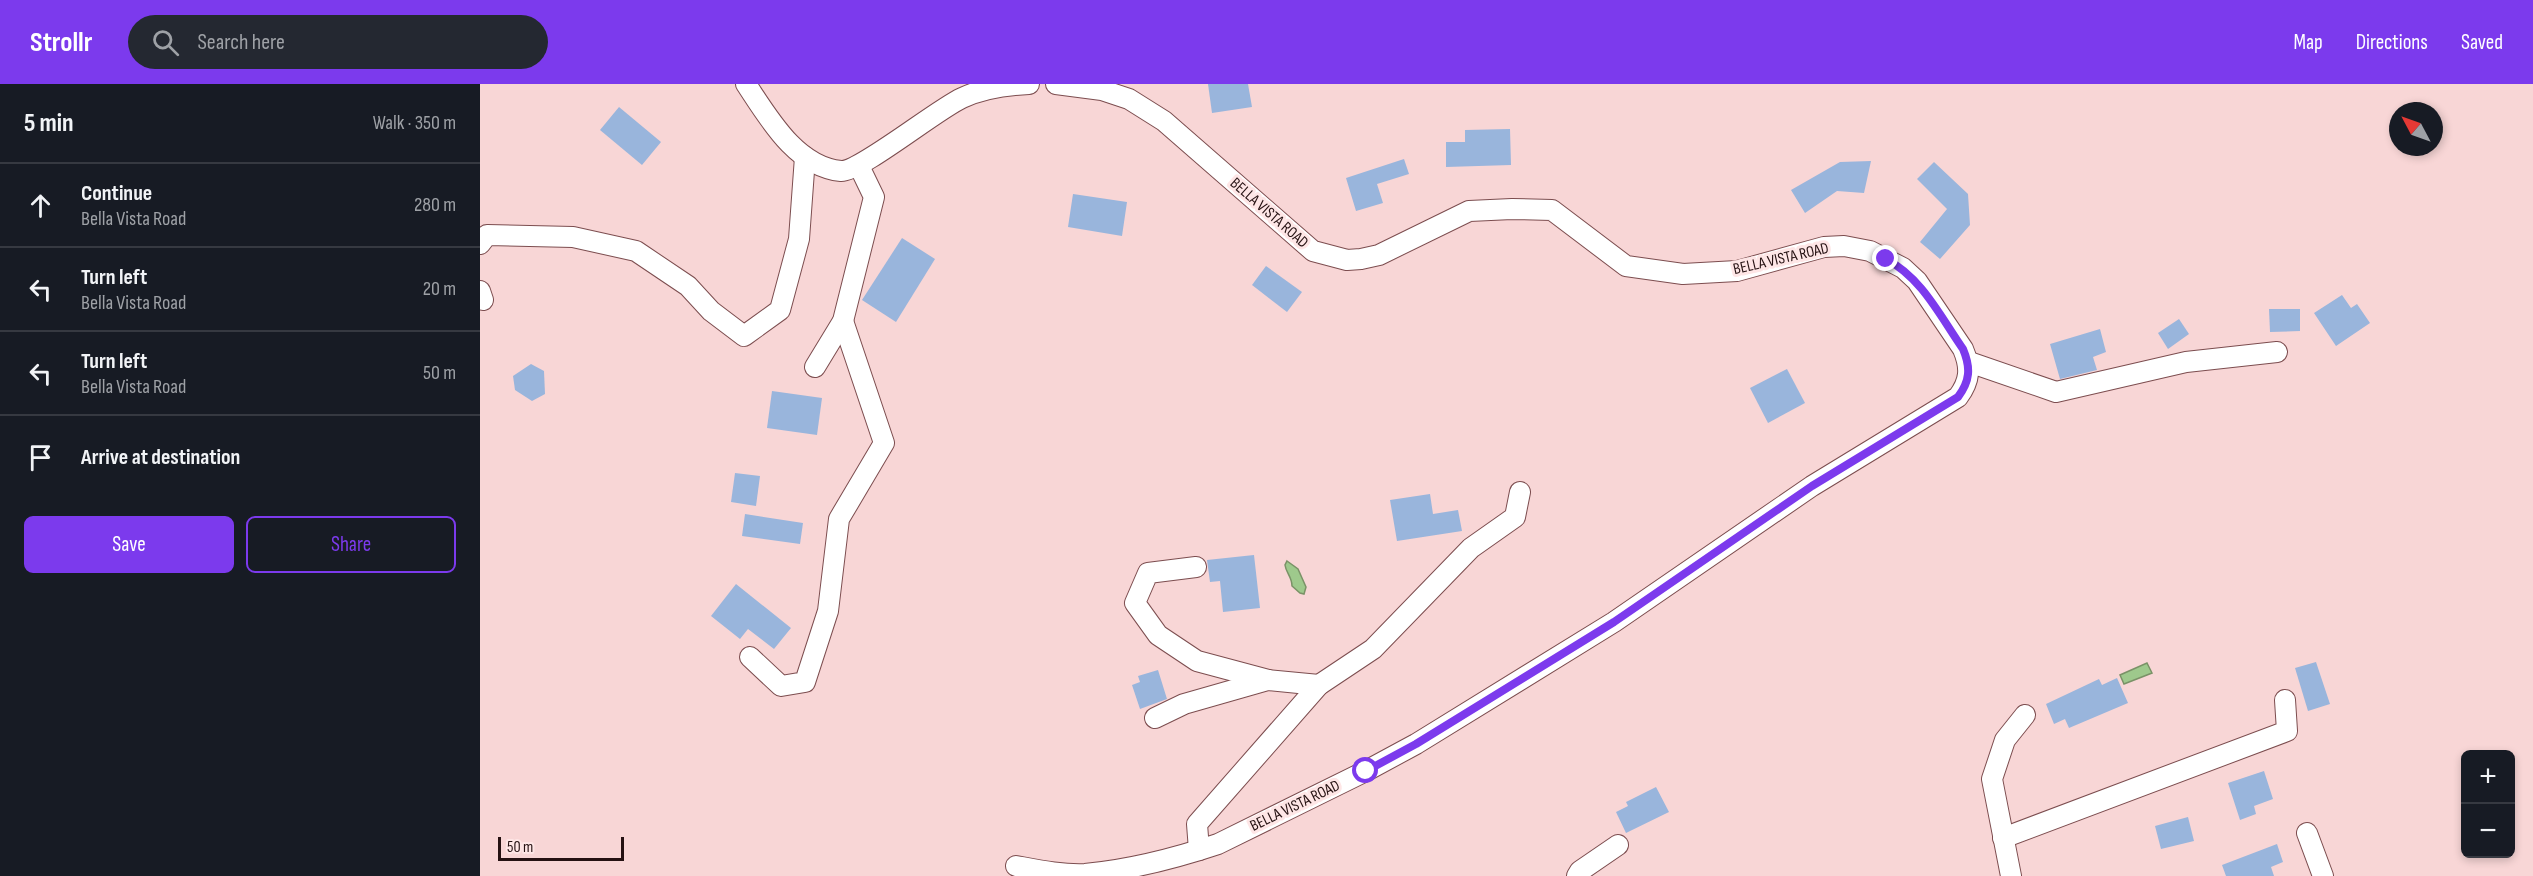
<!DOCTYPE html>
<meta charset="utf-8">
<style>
:root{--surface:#171b24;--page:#242831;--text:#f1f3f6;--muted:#9ea1a6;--line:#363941;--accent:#7c3aed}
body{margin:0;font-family:"Sofia Sans Condensed",sans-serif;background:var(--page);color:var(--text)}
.controls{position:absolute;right:18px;bottom:18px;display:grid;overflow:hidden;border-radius:9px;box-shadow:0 3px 9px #0003}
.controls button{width:54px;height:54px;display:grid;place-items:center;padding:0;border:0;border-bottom:2px solid var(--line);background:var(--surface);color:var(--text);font:30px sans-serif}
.compass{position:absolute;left:1909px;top:18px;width:54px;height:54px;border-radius:50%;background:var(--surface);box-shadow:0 3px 9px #0003;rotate:311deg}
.scale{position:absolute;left:18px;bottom:15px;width:126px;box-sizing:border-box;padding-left:6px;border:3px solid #251112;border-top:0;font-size:16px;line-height:21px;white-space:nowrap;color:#251112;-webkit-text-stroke:4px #fee6e6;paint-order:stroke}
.stop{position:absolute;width:18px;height:18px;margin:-14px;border:4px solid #7c3aed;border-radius:50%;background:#fff}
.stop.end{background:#7c3aed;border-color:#fff;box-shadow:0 2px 6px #0008}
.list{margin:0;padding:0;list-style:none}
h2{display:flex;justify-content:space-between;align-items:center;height:78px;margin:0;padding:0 24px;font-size:26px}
h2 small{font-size:20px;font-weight:400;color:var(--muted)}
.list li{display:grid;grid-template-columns:39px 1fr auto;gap:18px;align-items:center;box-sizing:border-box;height:84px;padding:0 24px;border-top:2px solid var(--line)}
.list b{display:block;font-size:22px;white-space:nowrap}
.list p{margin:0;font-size:20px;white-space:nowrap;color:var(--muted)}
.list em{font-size:20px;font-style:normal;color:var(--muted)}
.actions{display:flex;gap:12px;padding:18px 24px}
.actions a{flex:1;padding:14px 0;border:2px solid var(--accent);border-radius:9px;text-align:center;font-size:21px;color:var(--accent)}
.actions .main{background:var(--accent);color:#fff}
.icon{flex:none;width:33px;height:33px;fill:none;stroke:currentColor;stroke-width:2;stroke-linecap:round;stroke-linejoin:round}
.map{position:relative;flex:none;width:2053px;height:792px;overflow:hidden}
header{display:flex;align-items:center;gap:36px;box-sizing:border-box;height:84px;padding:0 30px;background:var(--accent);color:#fff}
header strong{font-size:28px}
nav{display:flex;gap:33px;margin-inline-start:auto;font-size:21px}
.search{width:420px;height:54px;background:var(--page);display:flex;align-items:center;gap:15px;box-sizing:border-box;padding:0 21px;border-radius:33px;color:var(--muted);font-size:22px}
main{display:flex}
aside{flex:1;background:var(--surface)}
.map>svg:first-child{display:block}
.water{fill:#9ec98c;stroke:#7a9267;stroke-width:1.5}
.building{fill:#99b5dc}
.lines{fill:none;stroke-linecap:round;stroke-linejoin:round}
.minor-casing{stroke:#7c4d4f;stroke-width:22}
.minor{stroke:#fff;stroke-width:20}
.route{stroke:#7c3aed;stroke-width:8}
.labels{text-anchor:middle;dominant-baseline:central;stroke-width:6;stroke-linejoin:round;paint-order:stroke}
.street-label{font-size:16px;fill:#251112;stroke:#fee6e6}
</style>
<header>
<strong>Strollr</strong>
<div class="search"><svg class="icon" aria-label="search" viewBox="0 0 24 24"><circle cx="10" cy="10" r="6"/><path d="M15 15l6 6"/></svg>Search here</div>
<nav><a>Map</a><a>Directions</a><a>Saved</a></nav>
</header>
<main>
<aside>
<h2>5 min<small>Walk · 350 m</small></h2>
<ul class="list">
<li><svg class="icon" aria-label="ahead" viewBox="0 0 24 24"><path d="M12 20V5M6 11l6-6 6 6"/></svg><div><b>Continue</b><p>Bella Vista Road</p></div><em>280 m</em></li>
<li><svg class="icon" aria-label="left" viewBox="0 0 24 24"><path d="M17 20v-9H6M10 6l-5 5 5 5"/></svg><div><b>Turn left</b><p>Bella Vista Road</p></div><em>20 m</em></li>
<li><svg class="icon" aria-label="left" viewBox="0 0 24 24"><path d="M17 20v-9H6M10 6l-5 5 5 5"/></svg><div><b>Turn left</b><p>Bella Vista Road</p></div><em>50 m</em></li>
<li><svg class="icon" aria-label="arrive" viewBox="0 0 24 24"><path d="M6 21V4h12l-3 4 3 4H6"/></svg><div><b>Arrive at destination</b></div></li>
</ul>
<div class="actions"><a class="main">Save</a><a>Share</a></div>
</aside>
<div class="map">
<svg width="2053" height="792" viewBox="0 0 2053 792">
<rect width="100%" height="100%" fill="#f8d6d6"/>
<g class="water">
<path d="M807,477L818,485L826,503L824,510L820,509L812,502C812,493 806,489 805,481Z"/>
<polygon points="1667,579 1672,589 1644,600 1640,591"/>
</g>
<g class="building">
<polygon points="728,0 768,0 772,23 732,29"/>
<polygon points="139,23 181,58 162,81 120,46"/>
<polygon points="1030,45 1031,81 966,83 966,58 985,58 985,46"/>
<polygon points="924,75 929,90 897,100 903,119 876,127 866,94"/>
<polygon points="1391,77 1384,109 1357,107 1325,129 1311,106 1360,78"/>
<polygon points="1454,78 1488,110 1490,141 1460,175 1440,158 1467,125 1437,95"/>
<polygon points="593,110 647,118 642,152 588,143"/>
<polygon points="422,154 455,175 416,238 382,216"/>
<polygon points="786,182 822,208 807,228 772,201"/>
<polygon points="1862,211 1871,224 1877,220 1890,239 1856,262 1834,229"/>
<polygon points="1789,225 1820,225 1820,247 1790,248"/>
<polygon points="1699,235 1709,250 1688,265 1678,249"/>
<polygon points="1620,245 1626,268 1613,273 1617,286 1580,295 1570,260"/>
<polygon points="51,280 64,287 65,310 52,317 35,306 33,292"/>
<polygon points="1307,285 1325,319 1288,339 1270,304"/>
<polygon points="292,307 342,314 337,351 287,344"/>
<polygon points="255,389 280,392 276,422 251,418"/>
<polygon points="950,410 953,430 978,426 982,447 917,457 910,416"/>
<polygon points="265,430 323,439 320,460 262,452"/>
<polygon points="774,471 780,524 743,528 740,497 730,498 727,476"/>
<polygon points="256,500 311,544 294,565 268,545 260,555 231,532"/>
<polygon points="1836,578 1850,620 1828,627 1815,584"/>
<polygon points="678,586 687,615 660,625 652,601 660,598 658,592"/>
<polygon points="1637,594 1648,619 1589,644 1585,635 1574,640 1566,620 1619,595 1622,601"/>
<polygon points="1784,687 1793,715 1774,722 1776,730 1760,736 1748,699"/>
<polygon points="1176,703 1189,728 1146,749 1136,728 1148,722 1146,718"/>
<polygon points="1708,733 1714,757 1681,765 1675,742"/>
<polygon points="1797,760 1803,778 1791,783 1794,792 1746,792 1742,781"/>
</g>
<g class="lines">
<defs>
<g id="minor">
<path d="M266,0C288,33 316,83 361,87C380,88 456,26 482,14C503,4 526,1 549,0"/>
<polyline points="0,160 7,151 93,153 156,167 208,202 231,227 264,252 300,226 319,155 325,73"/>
<polyline points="0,207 3,216"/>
<polyline points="1489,278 1576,308 1706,278 1797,268"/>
<polyline points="335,283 363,237 394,113 379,82"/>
<polyline points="716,483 668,489 655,519 678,551 717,577 788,596"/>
<polyline points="270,573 301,602 325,598 348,527 359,435 404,359 363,237"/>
<polyline points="675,634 704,620 788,596 839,601"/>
<polyline points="1827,749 1843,792"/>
<polyline points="1523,754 1807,647 1805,616"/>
<polyline points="719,766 717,740 839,601 893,565 991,464 1035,433 1040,408"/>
<path d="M536,782C558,786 582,791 605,790C649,786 696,774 738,760L886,687L936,660L1134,538L1332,402L1478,313C1490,297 1491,284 1483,265L1437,197L1423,184L1390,167L1364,162L1344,163L1257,187L1203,190L1146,182L1072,126L1032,125L989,127L899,171L881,175L867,176L833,167L684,37L649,15L622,6L576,0"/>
<polyline points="1097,792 1100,787 1138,761"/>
<polyline points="1531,792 1512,695 1525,656 1545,631"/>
</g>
</defs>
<use href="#minor" class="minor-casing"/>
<use href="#minor" class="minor"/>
</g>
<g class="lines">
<path class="route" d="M886,687L936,660L1134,538L1332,402L1478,313C1490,297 1491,284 1483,265C1460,232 1442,194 1406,175"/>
</g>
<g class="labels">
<g class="street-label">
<text transform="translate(789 129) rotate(41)">BELLA VISTA ROAD</text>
<text transform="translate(1301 175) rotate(-13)">BELLA VISTA ROAD</text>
<text transform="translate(815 722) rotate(-26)">BELLA VISTA ROAD</text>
</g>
</g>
</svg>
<div class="controls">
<button>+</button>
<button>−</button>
</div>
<svg class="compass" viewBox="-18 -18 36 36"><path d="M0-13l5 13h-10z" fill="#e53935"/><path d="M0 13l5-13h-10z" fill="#9ea1a6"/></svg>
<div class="scale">50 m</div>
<div class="stop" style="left:886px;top:687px"></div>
<div class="stop end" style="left:1406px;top:175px"></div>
</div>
</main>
